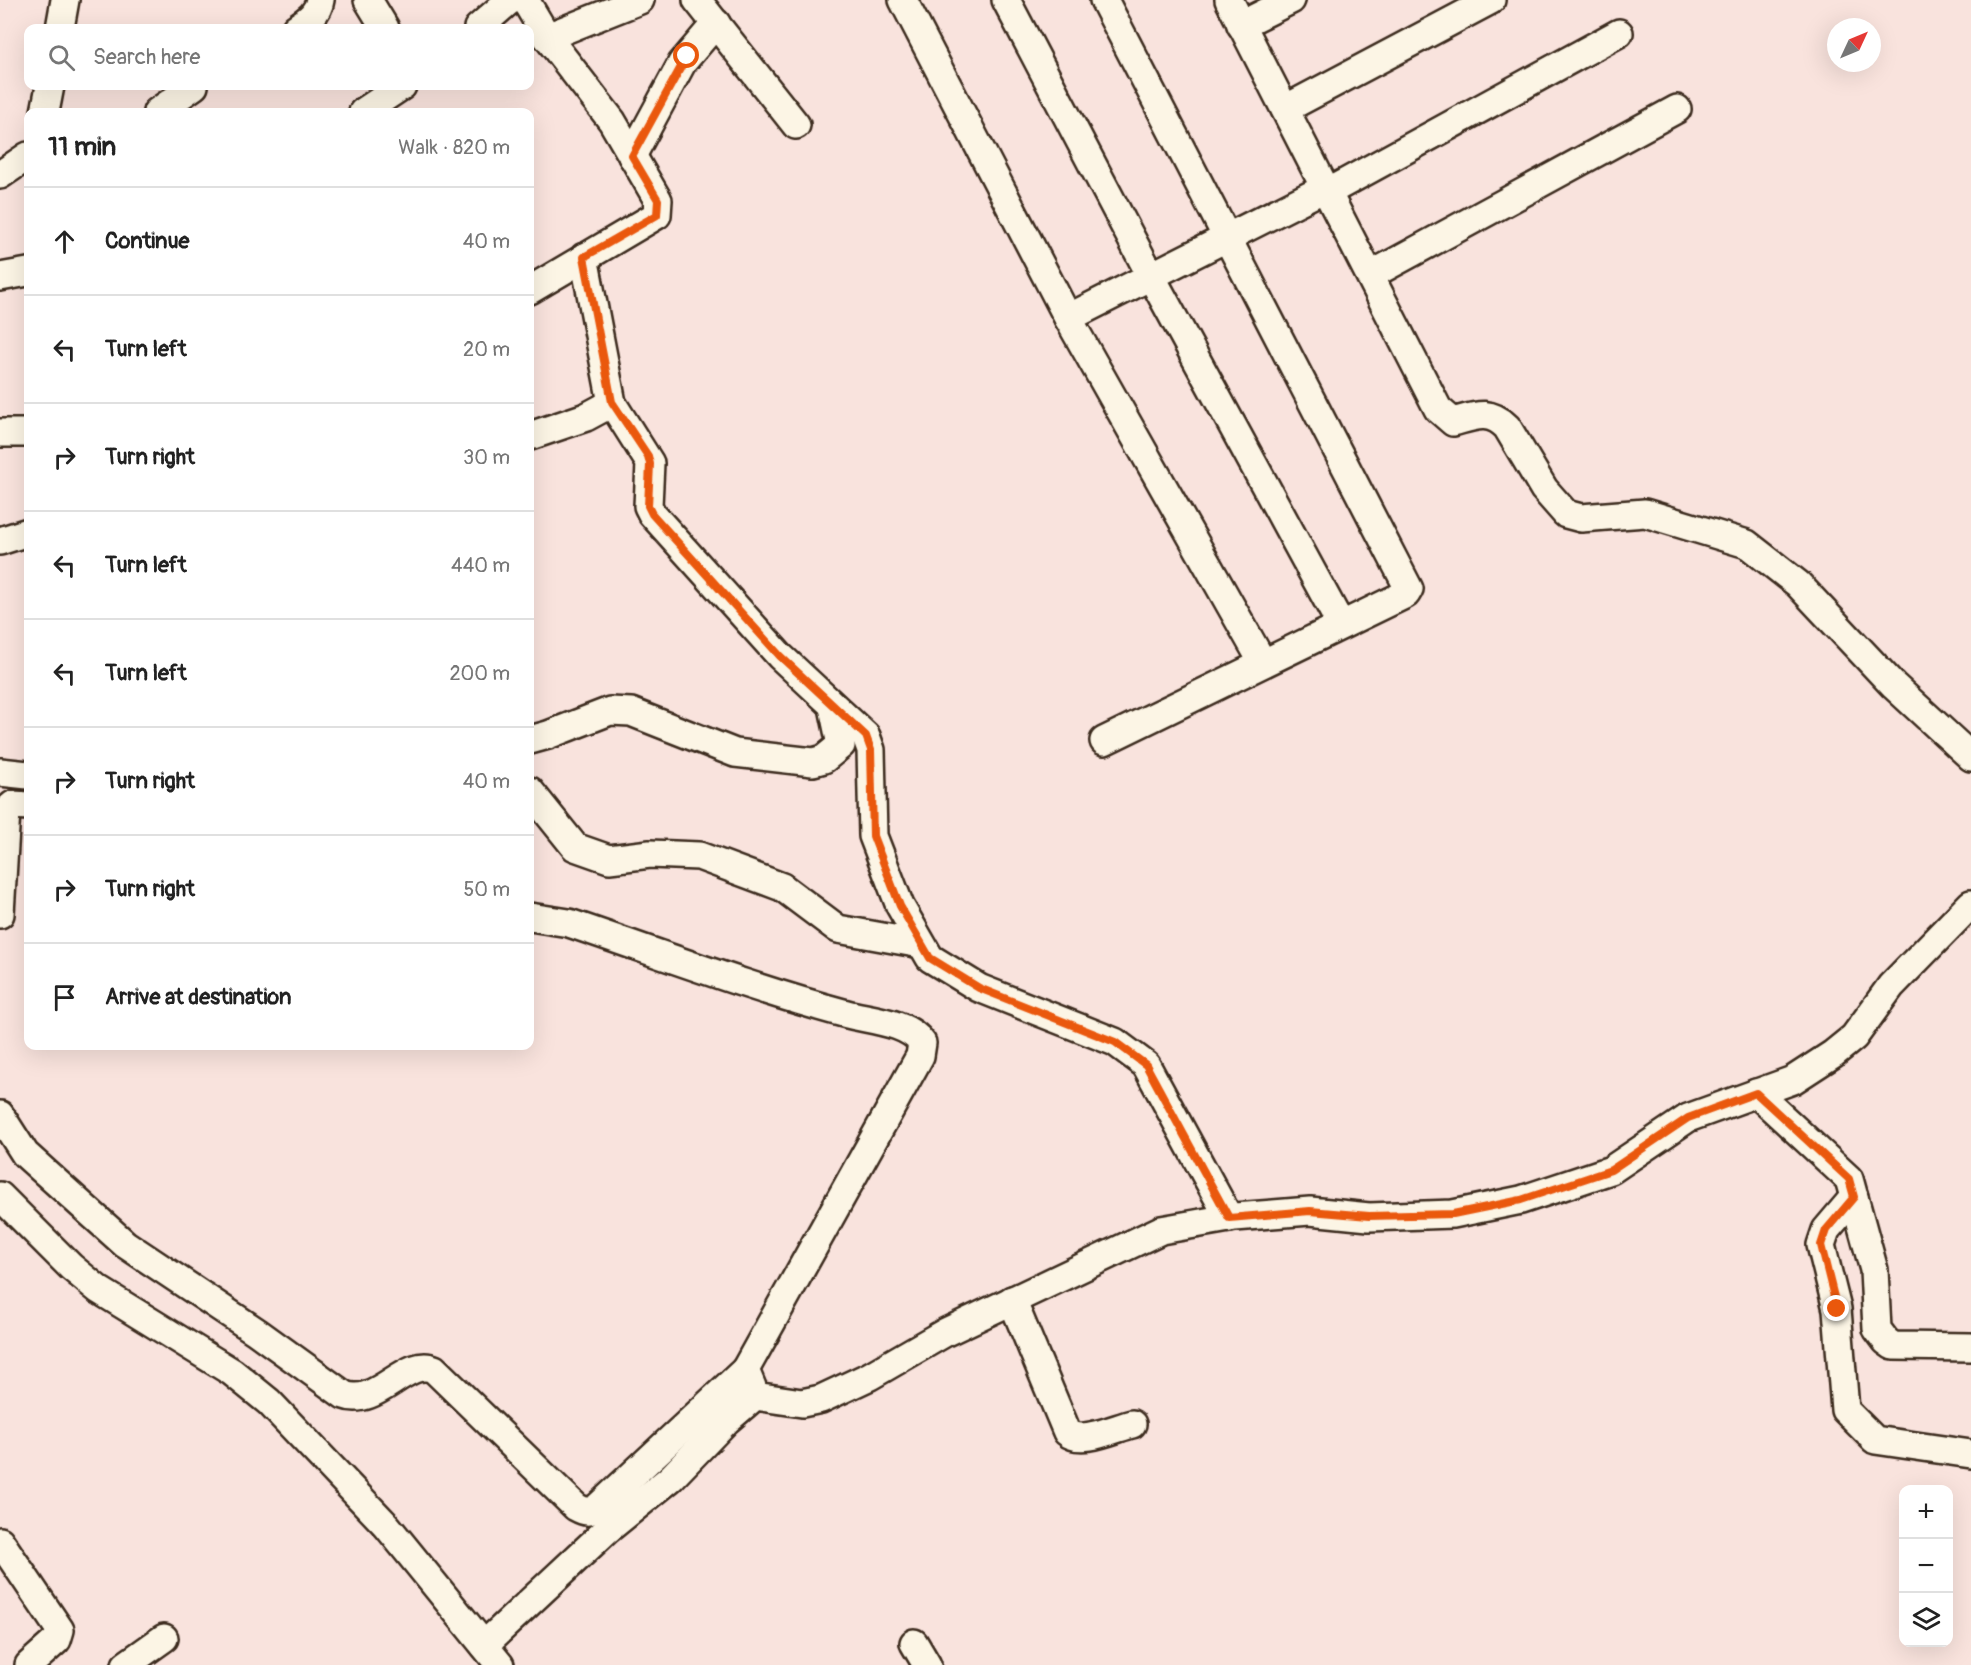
<!DOCTYPE html>
<meta charset="utf-8">
<style>
:root{--surface:#fff;--page:#f6f6f6;--text:#222;--muted:#767676;--line:#e0e0e0}
body{margin:0;font-family:Pangolin,sans-serif;background:var(--page);color:var(--text)}
.controls{position:absolute;right:18px;bottom:18px;display:grid;overflow:hidden;border-radius:12px;box-shadow:0 6px 24px #0002}
.controls button{width:54px;height:54px;display:grid;place-items:center;padding:0;border:0;border-bottom:2px solid var(--line);background:var(--surface);color:var(--text);font:30px sans-serif}
.compass{position:absolute;left:1827px;top:18px;width:54px;height:54px;border-radius:50%;background:var(--surface);box-shadow:0 6px 24px #0002;rotate:46deg}
.stop{position:absolute;width:18px;height:18px;margin:-14px;border:4px solid #ea580c;border-radius:50%;background:#fff}
.stop.end{background:#ea580c;border-color:#fff;box-shadow:0 2px 6px #0008}
.list{margin:0;padding:0;list-style:none}
h2{display:flex;justify-content:space-between;align-items:center;height:78px;margin:0;padding:0 24px;font-size:26px}
h2 small{font-size:20px;font-weight:400;color:var(--muted)}
.list li{display:grid;grid-template-columns:39px 1fr auto;gap:18px;align-items:center;box-sizing:border-box;height:108px;padding:0 24px;border-top:2px solid var(--line)}
.list b{display:block;font-size:22px;white-space:nowrap}
.list em{font-size:20px;font-style:normal;color:var(--muted)}
.icon{flex:none;width:33px;height:33px;fill:none;stroke:currentColor;stroke-width:2;stroke-linecap:round;stroke-linejoin:round}
.map{position:relative;flex:none;width:1971px;height:1665px;overflow:hidden}
.search{position:absolute;background:var(--surface);box-shadow:0 6px 24px #0002;left:24px;top:24px;width:510px;height:66px;display:flex;align-items:center;gap:15px;box-sizing:border-box;padding:0 21px;border-radius:12px;color:var(--muted);font-size:22px}
.panel{position:absolute;background:var(--surface);box-shadow:0 6px 24px #0002;left:24px;top:108px;width:510px;height:942px;border-radius:12px}
.map>svg:first-child{display:block}
.lines{fill:none;stroke-linecap:round;stroke-linejoin:round}
.minor-casing{stroke:#3b2a1e;stroke-width:32}
.minor{stroke:#fcf5e5;stroke-width:27}
.route{stroke:#ea580c;stroke-width:8}
</style>
<div class="map">
<svg width="1971" height="1665" viewBox="0 0 1971 1665">
<rect width="100%" height="100%" fill="#f9e3dd"/>
<filter id="ink" filterUnits="userSpaceOnUse"><feTurbulence type="fractalNoise" baseFrequency=".0167" numOctaves="2"/><feDisplacementMap in="SourceGraphic" scale="12" xChannelSelector="R" yChannelSelector="G"/><feConvolveMatrix kernelMatrix="1 2 1 2 8 2 1 2 1" color-interpolation-filters="sRGB"/></filter>
<g filter="url(#ink)">
<g class="lines">
<defs>
<g id="minor">
<polyline points="368,0 385,28"/>
<polyline points="525,0 547,37 612,121 658,200 657,215 530,290"/>
<polyline points="697,0 796,125"/>
<polyline points="903,0 1068,318 1263,663"/>
<polyline points="1006,0 1151,276 1341,625"/>
<path d="M1229,0L1438,409L1453,422C1475,416 1489,409 1507,427L1544,489L1566,514L1581,518L1645,513L1747,544L1798,584L1893,685L1971,757"/>
<polyline points="1241,25 1291,0"/>
<polyline points="60,28 65,0"/>
<path d="M296,28C306,21 318,14 320,0"/>
<polyline points="478,28 510,0"/>
<polyline points="547,37 640,0"/>
<polyline points="1285,109 1491,0"/>
<polyline points="45,112 50,86"/>
<polyline points="157,112 194,86"/>
<polyline points="363,112 402,86"/>
<polyline points="632,156 682,63 716,23"/>
<polyline points="0,175 28,156"/>
<polyline points="1328,192 1619,33"/>
<polyline points="584,257 612,403 650,463 648,506 652,514 780,656 866,736 871,750 873,836 900,906 930,958 979,988 1115,1042 1146,1065 1229,1218"/>
<polyline points="1371,275 1677,109"/>
<polyline points="0,277 28,272"/>
<polyline points="1068,318 1325,188"/>
<polyline points="0,433 28,433"/>
<polyline points="530,436 586,417 612,403"/>
<polyline points="0,541 28,532"/>
<polyline points="530,740 548,735 610,711 631,712 735,753 813,762 824,759 841,745 833,707"/>
<polyline points="1104,741 1406,594 1409,589 1104,0"/>
<polyline points="0,772 28,775"/>
<polyline points="530,791 575,847 609,859 650,854 699,856 782,887 838,929 921,944"/>
<polyline points="0,914 6,811 13,805 28,806"/>
<path d="M530,917L569,923C661,954 753,989 847,1014C870,1020 908,1022 922,1043L920,1056L745,1370L752,1387"/>
<polyline points="1756,1093 1849,1179 1874,1270 1877,1329 1886,1341 1893,1346 1971,1347"/>
<path d="M0,1115L25,1154L125,1244L257,1332L344,1395C377,1408 407,1356 434,1369L576,1507C585,1512 589,1513 598,1507L745,1370"/>
<polyline points="0,1196 71,1267 99,1290 232,1372 269,1402 387,1526 500,1665"/>
<polyline points="1854,1197 1826,1230 1821,1245 1837,1309 1845,1410 1875,1440 1971,1454"/>
<path d="M1012,1300L1067,1432C1081,1445 1115,1428 1132,1424"/>
<polyline points="0,1541 60,1630 57,1640 29,1665"/>
<polyline points="914,1643 927,1665"/>
<polyline points="484,1645 607,1530 671,1478 727,1420 755,1396 802,1403 821,1399 870,1376 946,1332 1161,1230 1235,1217 1310,1211 1369,1217 1453,1214 1521,1200 1611,1170 1688,1118 1793,1080 1833,1054 1854,1037 1891,986 1971,904"/>
<polyline points="126,1665 164,1638"/>
</g>
</defs>
<use href="#minor" class="minor-casing"/>
<use href="#minor" class="minor"/>
</g>
</g>
<g class="lines" filter="url(#ink)">
<polyline class="route" points="687,56 632,156 658,200 657,215 584,257 612,402 648,456 650,464 648,506 652,514 780,656 866,736 871,750 873,836 900,906 930,958 979,988 1115,1042 1146,1065 1229,1218 1310,1211 1369,1216 1453,1214 1521,1200 1611,1170 1688,1118 1756,1093 1849,1179 1854,1197 1826,1230 1821,1245 1837,1309"/>
</g>
</svg>
<div class="controls">
<button>+</button>
<button>−</button>
<button><svg class="icon" aria-label="layers" viewBox="0 0 24 24"><path d="M12 4l9 5-9 5-9-5zM3 14l9 5 9-5"/></svg></button>
</div>
<svg class="compass" viewBox="-18 -18 36 36"><path d="M0-13l5 13h-10z" fill="#e53935"/><path d="M0 13l5-13h-10z" fill="#767676"/></svg>
<div class="stop" style="left:687px;top:56px"></div>
<div class="stop end" style="left:1837px;top:1309px"></div>
<div class="search"><svg class="icon" aria-label="search" viewBox="0 0 24 24"><circle cx="10" cy="10" r="6"/><path d="M15 15l6 6"/></svg>Search here</div>
<section class="panel">
<h2>11 min<small>Walk · 820 m</small></h2>
<ul class="list">
<li><svg class="icon" aria-label="ahead" viewBox="0 0 24 24"><path d="M12 20V5M6 11l6-6 6 6"/></svg><div><b>Continue</b></div><em>40 m</em></li>
<li><svg class="icon" aria-label="left" viewBox="0 0 24 24"><path d="M17 20v-9H6M10 6l-5 5 5 5"/></svg><div><b>Turn left</b></div><em>20 m</em></li>
<li><svg class="icon" aria-label="right" viewBox="0 0 24 24"><path d="M7 20v-9h11M14 6l5 5-5 5"/></svg><div><b>Turn right</b></div><em>30 m</em></li>
<li><svg class="icon" aria-label="left" viewBox="0 0 24 24"><path d="M17 20v-9H6M10 6l-5 5 5 5"/></svg><div><b>Turn left</b></div><em>440 m</em></li>
<li><svg class="icon" aria-label="left" viewBox="0 0 24 24"><path d="M17 20v-9H6M10 6l-5 5 5 5"/></svg><div><b>Turn left</b></div><em>200 m</em></li>
<li><svg class="icon" aria-label="right" viewBox="0 0 24 24"><path d="M7 20v-9h11M14 6l5 5-5 5"/></svg><div><b>Turn right</b></div><em>40 m</em></li>
<li><svg class="icon" aria-label="right" viewBox="0 0 24 24"><path d="M7 20v-9h11M14 6l5 5-5 5"/></svg><div><b>Turn right</b></div><em>50 m</em></li>
<li><svg class="icon" aria-label="arrive" viewBox="0 0 24 24"><path d="M6 21V4h12l-3 4 3 4H6"/></svg><div><b>Arrive at destination</b></div></li>
</ul>
</section>
</div>
